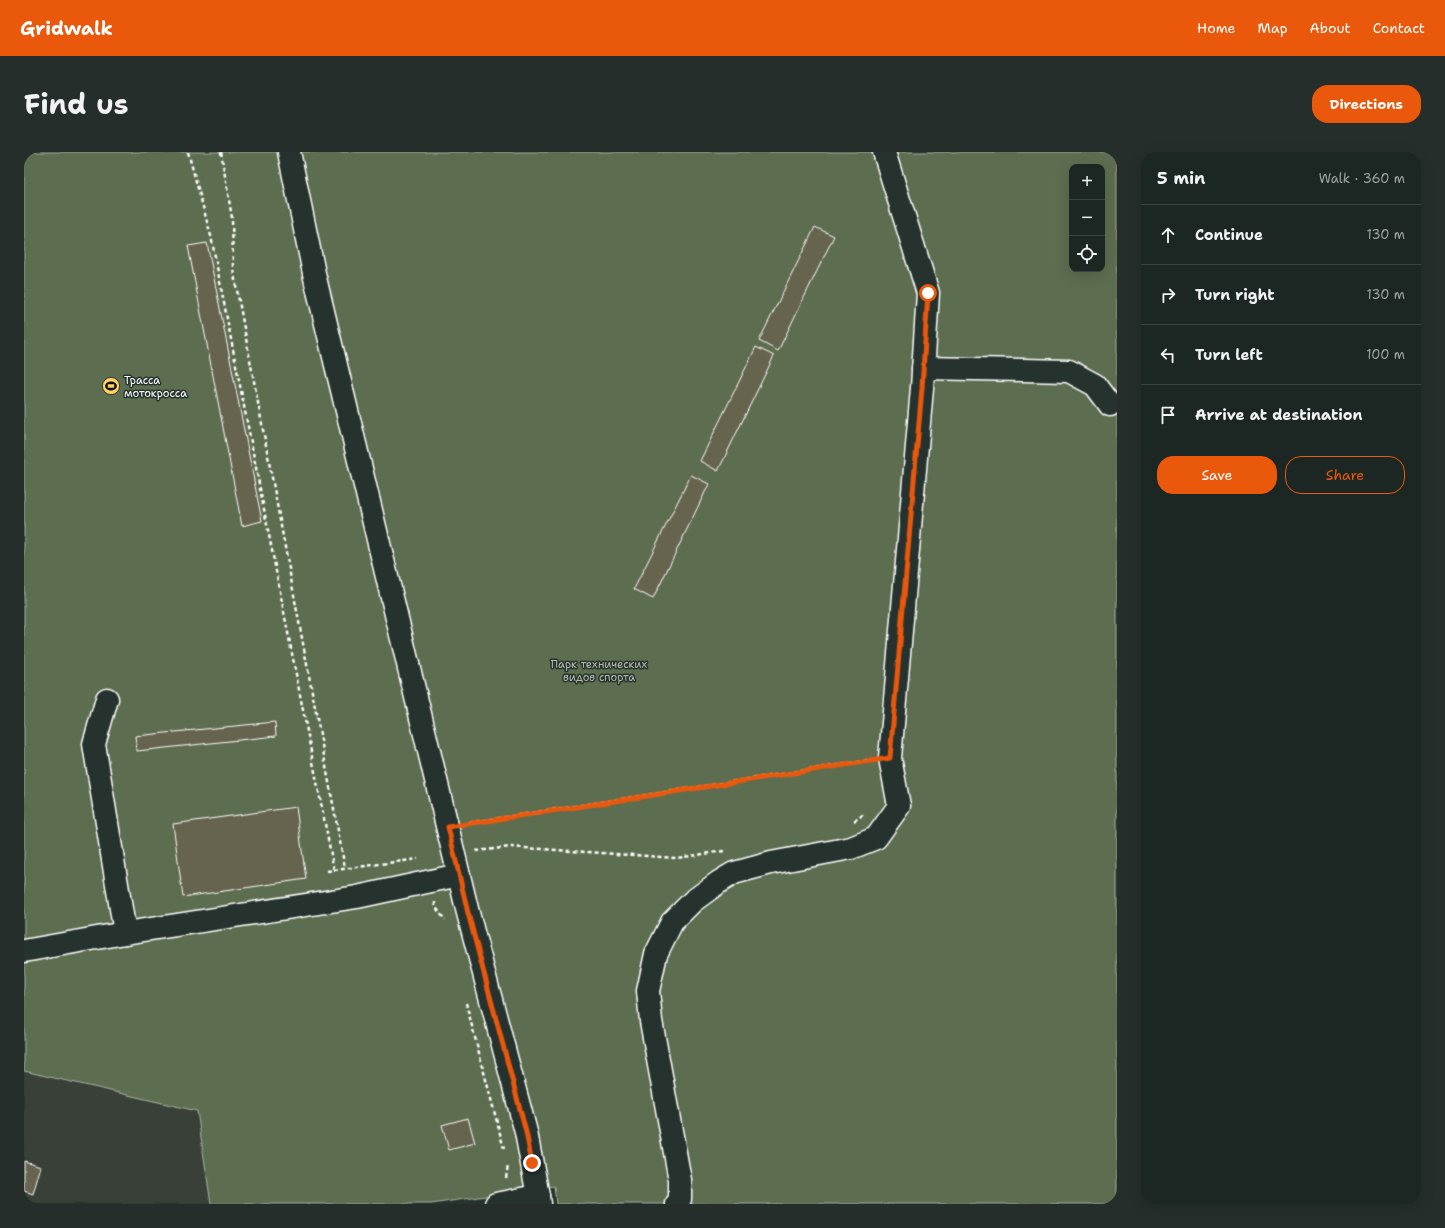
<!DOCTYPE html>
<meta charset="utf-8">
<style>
:root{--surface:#1c2622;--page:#252e2a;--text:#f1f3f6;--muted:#a0a5a5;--line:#3a4340;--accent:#ea580c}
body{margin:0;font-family:"Shantell Sans",sans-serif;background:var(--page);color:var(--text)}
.controls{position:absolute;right:12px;top:12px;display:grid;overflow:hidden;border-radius:8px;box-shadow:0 4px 16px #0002}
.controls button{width:36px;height:36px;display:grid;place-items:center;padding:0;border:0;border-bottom:1px solid var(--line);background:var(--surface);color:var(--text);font:20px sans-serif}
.stop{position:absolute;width:12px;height:12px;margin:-9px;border:3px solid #ea580c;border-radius:50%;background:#fff}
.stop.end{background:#ea580c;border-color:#fff;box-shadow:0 1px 4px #0008}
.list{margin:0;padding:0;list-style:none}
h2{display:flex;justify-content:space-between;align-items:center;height:52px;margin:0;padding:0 16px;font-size:17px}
h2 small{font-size:13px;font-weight:400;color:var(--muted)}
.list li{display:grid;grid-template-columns:26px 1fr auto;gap:12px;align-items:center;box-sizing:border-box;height:60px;padding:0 16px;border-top:1px solid var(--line)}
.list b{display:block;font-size:15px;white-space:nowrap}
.list em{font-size:13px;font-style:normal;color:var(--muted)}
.actions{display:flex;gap:8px;padding:12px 16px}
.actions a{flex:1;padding:9px 0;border:1px solid var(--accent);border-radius:16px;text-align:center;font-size:14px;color:var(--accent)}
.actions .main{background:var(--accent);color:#fff}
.icon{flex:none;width:22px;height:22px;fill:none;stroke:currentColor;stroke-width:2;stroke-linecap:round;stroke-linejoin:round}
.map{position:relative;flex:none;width:1093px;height:1052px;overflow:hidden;border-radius:16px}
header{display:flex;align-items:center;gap:24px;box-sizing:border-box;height:56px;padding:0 20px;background:var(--accent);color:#fff}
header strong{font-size:19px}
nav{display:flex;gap:22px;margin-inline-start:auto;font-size:14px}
.intro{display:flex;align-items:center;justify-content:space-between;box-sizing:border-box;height:96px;padding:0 24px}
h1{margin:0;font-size:28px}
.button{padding:10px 18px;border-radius:16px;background:var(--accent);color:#fff;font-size:14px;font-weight:700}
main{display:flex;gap:24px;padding:0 24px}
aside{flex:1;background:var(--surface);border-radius:16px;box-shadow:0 4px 16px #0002}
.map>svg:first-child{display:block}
.built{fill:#394137}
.green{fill:#5d6d50;stroke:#aeb6a8;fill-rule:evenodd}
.building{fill:#66634f;stroke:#fff}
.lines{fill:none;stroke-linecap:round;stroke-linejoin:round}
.minor-casing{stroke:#fff;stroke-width:25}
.path{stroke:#fff;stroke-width:2.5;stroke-dasharray:4 3;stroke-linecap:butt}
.minor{stroke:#26332d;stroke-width:22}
.route{stroke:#ea580c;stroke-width:5}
.labels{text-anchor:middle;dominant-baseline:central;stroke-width:3;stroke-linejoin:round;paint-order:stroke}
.poi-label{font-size:11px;fill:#fff;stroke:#26332d;text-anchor:start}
.park-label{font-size:11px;fill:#b6bdb0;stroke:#26332d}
</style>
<header>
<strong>Gridwalk</strong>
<nav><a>Home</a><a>Map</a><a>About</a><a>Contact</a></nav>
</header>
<div class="intro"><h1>Find us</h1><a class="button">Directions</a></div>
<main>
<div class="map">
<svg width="1093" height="1052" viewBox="0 0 1093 1052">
<rect width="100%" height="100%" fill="#26332d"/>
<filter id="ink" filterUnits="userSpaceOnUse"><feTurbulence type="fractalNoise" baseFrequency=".025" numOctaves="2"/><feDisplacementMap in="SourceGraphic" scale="8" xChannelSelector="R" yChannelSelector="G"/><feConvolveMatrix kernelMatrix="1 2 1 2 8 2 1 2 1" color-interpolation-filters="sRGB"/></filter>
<g filter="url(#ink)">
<polygon class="built" points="0,919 173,959 187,1052 0,1052"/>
<path class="green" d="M0,0H1093V1052H532L530,1034L407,1052H187L173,959L0,919ZM1048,15H1078V117H1048Z"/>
<g class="building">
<polygon points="791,75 810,84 754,199 735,189"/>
<polygon points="183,91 238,369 218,374 164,94"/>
<polygon points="732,195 750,204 694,319 676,309"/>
<polygon points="667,323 685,332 629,447 610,437"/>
<polygon points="251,570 252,584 113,599 111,584"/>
<polygon points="272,655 282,727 159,745 149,672"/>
<polygon points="444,966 451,991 425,998 418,973"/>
<polygon points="0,1009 17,1014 9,1042 0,1039"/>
</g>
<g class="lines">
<defs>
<g id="minor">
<polyline points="265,0 291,126 444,761 502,980 514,1044"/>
<polyline points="899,216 1045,219 1071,233 1086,253"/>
<polyline points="83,547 70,592 101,781"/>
<polyline points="0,799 101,781 333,745 435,723"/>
<polyline points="472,1052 514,1044 515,1052"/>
<polyline points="653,1052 656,1047 656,1028 627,869 624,839 632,802 648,770 669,749 695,730 710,721 747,711 827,696 852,686 875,654 866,606 898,236 904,141 860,0"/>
</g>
</defs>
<use href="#minor" class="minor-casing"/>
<g class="path">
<polyline points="164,0 187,84 310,718"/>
<polyline points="197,0 208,66 209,117 321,716"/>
<polyline points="830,669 840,662"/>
<polyline points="445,671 843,609"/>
<polyline points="452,699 487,695 653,706 700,699"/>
<polyline points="303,719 394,707"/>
<polyline points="411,750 411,754 421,768"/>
<polyline points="442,851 480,997"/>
<polyline points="482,1026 484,1013"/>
</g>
<use href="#minor" class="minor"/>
</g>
</g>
<g class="lines" filter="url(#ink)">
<polyline class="route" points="508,1011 502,980 444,761 424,675 866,606 898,236 904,141"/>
</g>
<defs>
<symbol id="stadium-disc" viewBox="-11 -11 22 22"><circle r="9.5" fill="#ffd166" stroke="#26332d"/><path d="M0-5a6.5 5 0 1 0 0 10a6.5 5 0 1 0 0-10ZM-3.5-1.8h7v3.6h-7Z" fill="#111"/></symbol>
</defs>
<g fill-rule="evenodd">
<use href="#stadium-disc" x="77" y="224" width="20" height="20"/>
</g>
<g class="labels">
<g class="poi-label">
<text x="100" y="228">Трасса<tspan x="100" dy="13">мотокросса</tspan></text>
</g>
<g class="park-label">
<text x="575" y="512">Парк технических<tspan x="575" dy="13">видов спорта</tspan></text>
</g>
</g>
</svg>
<div class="controls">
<button>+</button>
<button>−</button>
<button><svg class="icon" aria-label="locate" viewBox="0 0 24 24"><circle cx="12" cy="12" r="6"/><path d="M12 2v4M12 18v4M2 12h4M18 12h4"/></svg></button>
</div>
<div class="stop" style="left:904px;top:141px"></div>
<div class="stop end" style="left:508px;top:1011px"></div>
</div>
<aside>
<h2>5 min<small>Walk · 360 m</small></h2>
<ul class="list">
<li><svg class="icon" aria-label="ahead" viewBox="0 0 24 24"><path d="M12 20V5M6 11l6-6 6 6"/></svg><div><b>Continue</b></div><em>130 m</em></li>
<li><svg class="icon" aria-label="right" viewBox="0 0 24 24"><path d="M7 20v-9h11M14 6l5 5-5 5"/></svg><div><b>Turn right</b></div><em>130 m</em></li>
<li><svg class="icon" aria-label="left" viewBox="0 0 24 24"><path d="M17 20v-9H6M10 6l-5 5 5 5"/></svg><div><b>Turn left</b></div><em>100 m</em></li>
<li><svg class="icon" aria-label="arrive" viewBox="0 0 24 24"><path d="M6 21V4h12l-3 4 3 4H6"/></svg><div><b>Arrive at destination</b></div></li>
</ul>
<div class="actions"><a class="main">Save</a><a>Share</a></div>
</aside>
</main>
